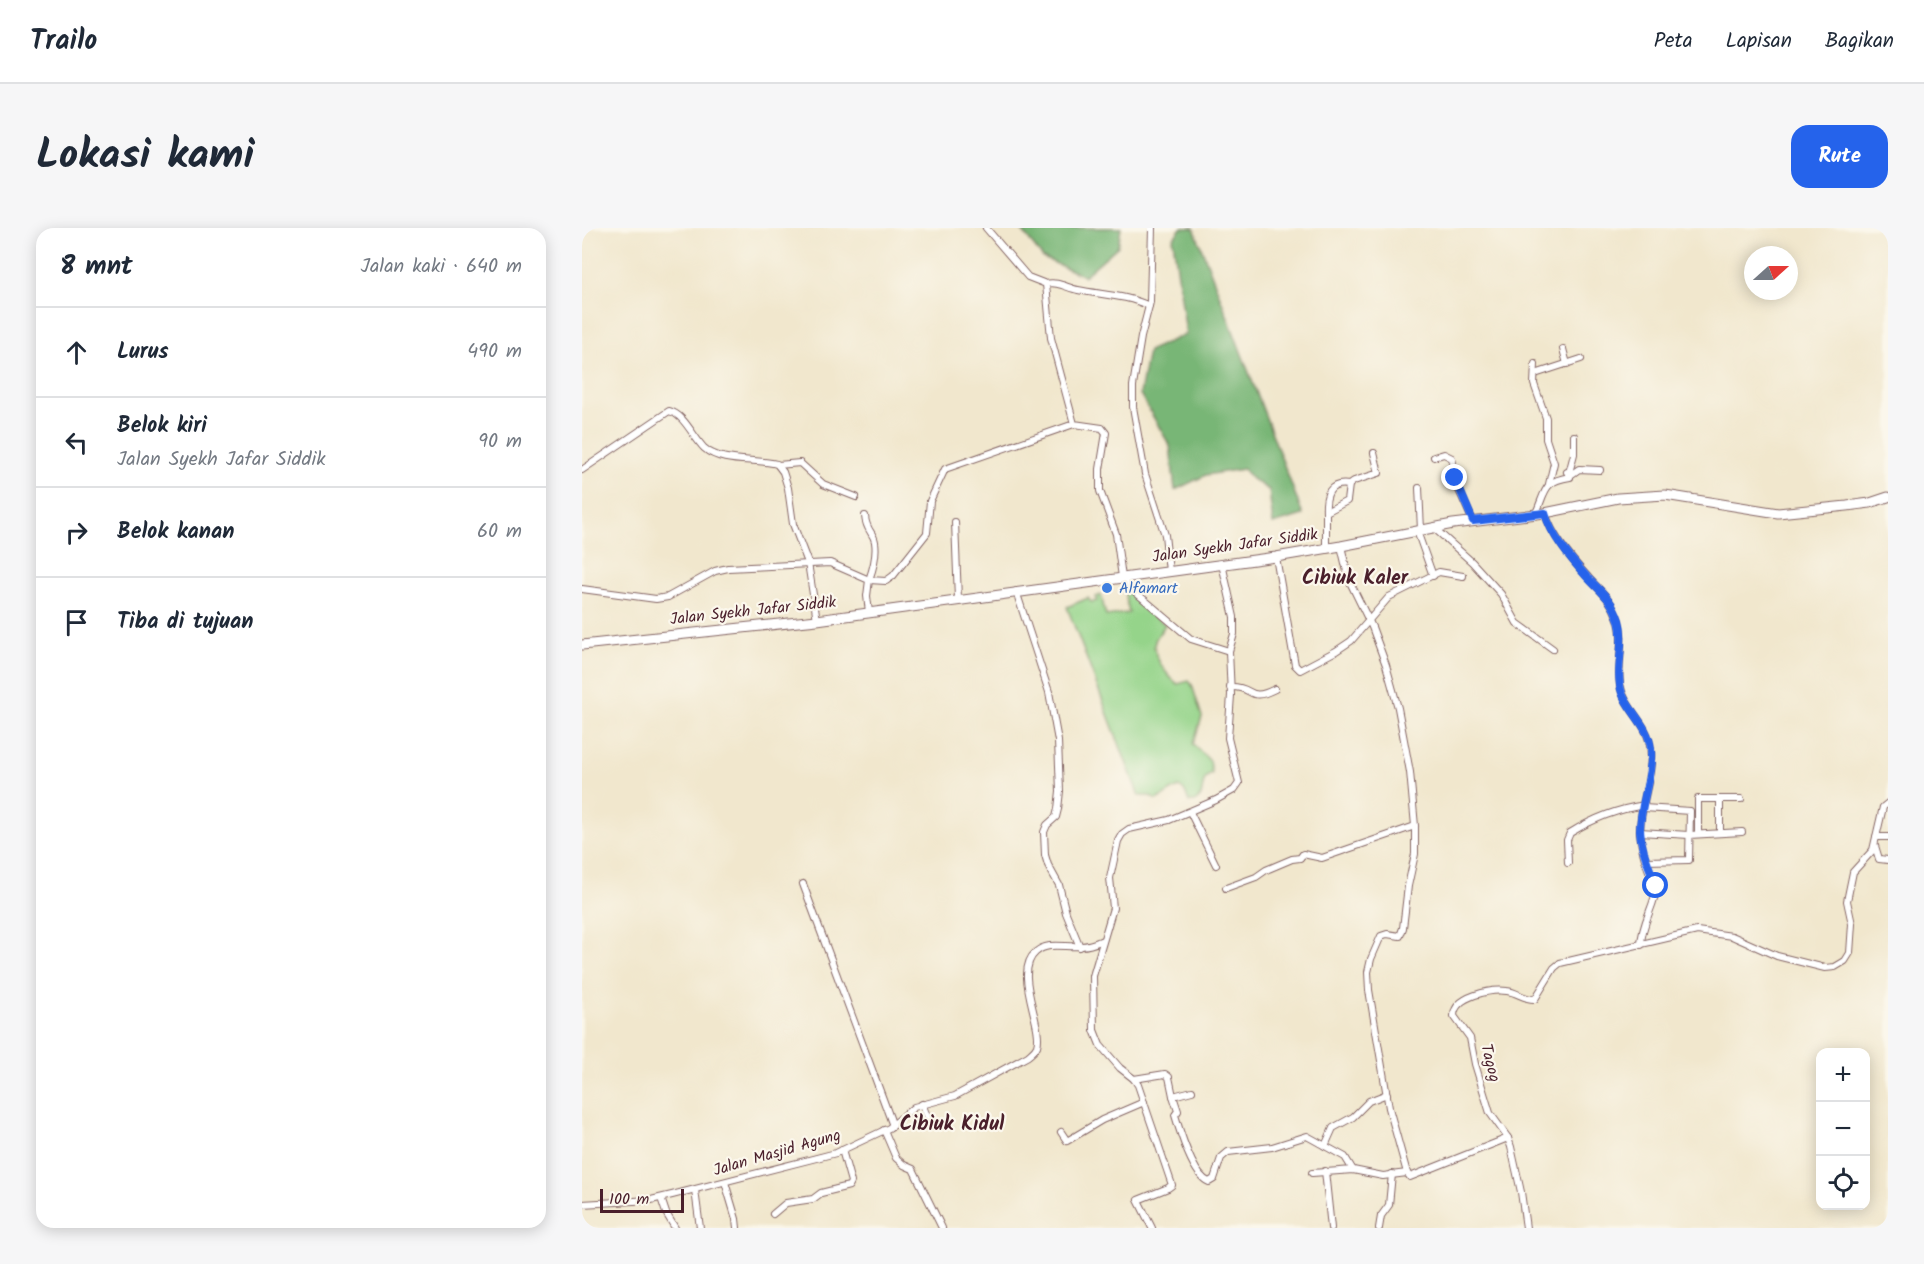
<!DOCTYPE html>
<html lang="id">
<meta charset="utf-8">
<style>
:root{--surface:#fff;--page:#f6f6f7;--text:#1f2937;--muted:#747a83;--line:#e0e1e3;--accent:#2563eb}
body{margin:0;font-family:Kalam,sans-serif;background:var(--page);color:var(--text)}
.controls{position:absolute;right:18px;bottom:18px;display:grid;overflow:hidden;border-radius:12px;box-shadow:0 3px 15px #0003}
.controls button{width:54px;height:54px;display:grid;place-items:center;padding:0;border:0;border-bottom:2px solid var(--line);background:var(--surface);color:var(--text);font:30px sans-serif}
.compass{position:absolute;left:1162px;top:18px;width:54px;height:54px;border-radius:50%;background:var(--surface);box-shadow:0 3px 15px #0003;rotate:69deg}
.scale{position:absolute;left:18px;bottom:15px;width:84px;box-sizing:border-box;padding-left:6px;border:3px solid #4a1f2b;border-top:0;font-size:16px;line-height:21px;white-space:nowrap;color:#4a1f2b;-webkit-text-stroke:4px #fbf7ec;paint-order:stroke}
.stop{position:absolute;width:18px;height:18px;margin:-14px;border:4px solid #2563eb;border-radius:50%;background:#fff}
.stop.end{background:#2563eb;border-color:#fff;box-shadow:0 2px 6px #0008}
.list{margin:0;padding:0;list-style:none}
h2{display:flex;justify-content:space-between;align-items:center;height:78px;margin:0;padding:0 24px;font-size:26px}
h2 small{font-size:20px;font-weight:400;color:var(--muted)}
.list li{display:grid;grid-template-columns:39px 1fr auto;gap:18px;align-items:center;box-sizing:border-box;height:90px;padding:0 24px;border-top:2px solid var(--line)}
.list b{display:block;font-size:22px;white-space:nowrap}
.list p{margin:0;font-size:20px;white-space:nowrap;color:var(--muted)}
.list em{font-size:20px;font-style:normal;color:var(--muted)}
.icon{flex:none;width:33px;height:33px;fill:none;stroke:currentColor;stroke-width:2;stroke-linecap:round;stroke-linejoin:round}
.map{position:relative;flex:none;width:1306px;height:1000px;overflow:hidden;border-radius:18px}
header{display:flex;align-items:center;gap:36px;box-sizing:border-box;height:84px;padding:0 30px;background:var(--surface);border-bottom:2px solid var(--line)}
header strong{font-size:28px}
nav{display:flex;gap:33px;margin-inline-start:auto;font-size:21px}
.intro{display:flex;align-items:center;justify-content:space-between;box-sizing:border-box;height:144px;padding:0 36px}
h1{margin:0;font-size:42px}
.button{padding:15px 27px;border-radius:18px;background:var(--accent);color:#fff;font-size:21px;font-weight:700}
main{display:flex;gap:36px;padding:0 36px}
aside{flex:1;background:var(--surface);border-radius:18px;box-shadow:0 3px 15px #0003}
.map>svg:first-child{display:block}
.green{fill:#95d48a;stroke:#707a5a;stroke-width:1.5}
.forest{fill:#78b676;stroke:#616a50;stroke-width:1.5}
.lines{fill:none;stroke-linecap:round;stroke-linejoin:round}
.street-casing{stroke:#846564;stroke-width:8}
.secondary-casing{stroke:#846564;stroke-width:11}
.street{stroke:#fff;stroke-width:6}
.secondary{stroke:#fff;stroke-width:9}
.route{stroke:#2563eb;stroke-width:8}
.shop-dot{fill:#3f7fe0;stroke:#fbf7ec;stroke-width:2}
.labels{text-anchor:middle;dominant-baseline:central;stroke-width:4.5;stroke-linejoin:round;paint-order:stroke}
.street-label{font-size:16px;fill:#4a1f2b;stroke:#fbf7ec}
.shop-label{font-size:16px;fill:#366cbe;stroke:#fbf7ec;text-anchor:start}
.quarter-label{font-size:20px;font-weight:bold;fill:#4a1f2b;stroke:#fbf7ec}
</style>
<header>
<strong>Trailo</strong>
<nav><a>Peta</a><a>Lapisan</a><a>Bagikan</a></nav>
</header>
<div class="intro"><h1>Lokasi kami</h1><a class="button">Rute</a></div>
<main>
<aside>
<h2>8 mnt<small>Jalan kaki · 640 m</small></h2>
<ul class="list">
<li><svg class="icon" aria-label="ahead" viewBox="0 0 24 24"><path d="M12 20V5M6 11l6-6 6 6"/></svg><div><b>Lurus</b></div><em>490 m</em></li>
<li><svg class="icon" aria-label="left" viewBox="0 0 24 24"><path d="M17 20v-9H6M10 6l-5 5 5 5"/></svg><div><b>Belok kiri</b><p>Jalan Syekh Jafar Siddik</p></div><em>90 m</em></li>
<li><svg class="icon" aria-label="right" viewBox="0 0 24 24"><path d="M7 20v-9h11M14 6l5 5-5 5"/></svg><div><b>Belok kanan</b></div><em>60 m</em></li>
<li><svg class="icon" aria-label="arrive" viewBox="0 0 24 24"><path d="M6 21V4h12l-3 4 3 4H6"/></svg><div><b>Tiba di tujuan</b></div></li>
</ul>
</aside>
<div class="map">
<svg width="1306" height="1000" viewBox="0 0 1306 1000">
<rect width="100%" height="100%" fill="#fbf7ec"/>
<filter id="ink" filterUnits="userSpaceOnUse"><feTurbulence type="fractalNoise" baseFrequency=".0167" numOctaves="2"/><feDisplacementMap in="SourceGraphic" scale="12" xChannelSelector="R" yChannelSelector="G"/><feConvolveMatrix kernelMatrix="1 2 1 2 8 2 1 2 1" color-interpolation-filters="sRGB"/></filter>
<filter id="wash" filterUnits="userSpaceOnUse"><feTurbulence type="fractalNoise" baseFrequency=".008" numOctaves="4" result="noise"/><feDisplacementMap in="SourceGraphic" scale="24" xChannelSelector="R" yChannelSelector="G"/><feGaussianBlur stdDeviation="1.35" result="paint"/><feColorMatrix in="noise" values="0 0 0 0 0 0 0 0 0 0 0 0 0 0 0 0 0 1.4 0 .05"/><feComposite in="paint" operator="in"/></filter>
<g filter="url(#wash)">
<rect width="100%" height="100%" fill="#f1e7cd"/>
<path class="green" d="M542,360C554,370 570,389 583,396C581,402 575,407 573,413C569,427 586,449 596,456L607,453L610,457L620,489L611,516L628,533L630,545C619,551 622,558 619,568L613,574H607L603,563L597,559C589,562 583,568 574,572L568,568H557L485,379L506,370L509,374L515,373L514,369L519,367L524,388L547,385Z"/>
<g class="forest">
<polygon points="438,0 539,0 536,18 502,48 461,30"/>
<polygon points="599,0 612,0 721,287 691,296 687,262 670,251 661,241 624,247 593,262 588,218 558,166 566,123 604,106 591,11"/>
</g>
</g>
<g filter="url(#ink)">
<g class="lines">
<defs>
<g id="street">
<polyline points="404,0 446,49 464,56"/>
<polyline points="570,0 568,74 559,109 551,158 551,179 563,246 583,307 587,343"/>
<path d="M567,78C545,67 520,67 496,62C485,60 476,53 464,56L469,110L492,196L520,200L524,205L518,241V263L534,306L540,349L546,358L609,411L647,423"/>
<polyline points="981,121 985,136"/>
<polyline points="953,136 952,156 964,190 964,211 972,235 967,256"/>
<polyline points="953,146 999,131"/>
<polyline points="852,229 862,226 870,230 876,260 891,293"/>
<polyline points="196,237 218,235 241,256 274,269"/>
<path d="M0,242L87,183C102,186 111,209 122,220C140,236 172,230 195,236L201,244L206,260L211,296L226,335L235,392"/>
<polyline points="987,245 992,226 992,208"/>
<polyline points="837,260 839,302"/>
<path d="M744,284C743,267 747,254 767,257"/>
<path d="M954,285C964,263 961,253 988,249L985,244L990,246L997,241L1018,242"/>
<path d="M963,285C970,308 989,331 1006,349C1018,363 1028,369 1035,388C1044,409 1035,434 1038,456C1042,480 1065,494 1068,517C1073,546 1058,574 1058,603C1059,616 1062,631 1067,643C1069,648 1074,654 1074,660C1074,675 1059,696 1059,717"/>
<path d="M283,288C284,303 292,305 293,314C295,326 291,341 287,352L304,353L311,348L345,305L348,273L363,241L492,196"/>
<polyline points="373,294 376,371"/>
<polyline points="852,300 890,334 919,366 935,395 971,421"/>
<polyline points="835,303 851,348"/>
<polyline points="759,318 767,352 790,399 804,437 816,480 828,544 833,598 833,626 826,658 821,700 818,708 805,706 799,708 789,731 786,744 787,762 807,880 825,945"/>
<polyline points="744,320 744,284 765,273 767,257 772,253 797,245 792,225"/>
<polyline points="694,329 713,437 718,442 754,423 769,413 807,369 857,344 881,348"/>
<polyline points="0,361 74,371 86,369 133,343 146,340 248,335 287,352 285,368 287,384"/>
<polyline points="434,363 467,464 476,513 478,563 476,581 474,589 465,597 462,604 463,627 466,637 477,657 484,685 498,719"/>
<path d="M648,459C673,458 665,475 693,461"/>
<polyline points="1062,580 1108,583 1107,632 1064,633"/>
<polyline points="608,584 634,637"/>
<polyline points="1138,603 1138,571"/>
<polyline points="1058,604 1107,607 1160,604"/>
<polyline points="1116,606 1116,571 1159,571"/>
<polyline points="1294,609 1306,609"/>
<polyline points="1293,618 1297,631 1306,632"/>
<path d="M986,635L985,612L988,605C1012,590 1035,581 1063,577"/>
<polyline points="221,656 311,898"/>
<polyline points="644,660 674,649 684,642 710,631 718,630 721,626 740,630 833,598"/>
<polyline points="552,851 583,846 587,849 591,868 610,863"/>
<path d="M591,868L596,883L593,887C598,904 611,948 627,954L632,951L639,930L646,924L690,919L725,908L763,929L771,942"/>
<polyline points="340,876 346,890 352,894"/>
<polyline points="302,902 314,930 322,937 331,941 360,1000"/>
<polyline points="479,904 485,913 520,892 562,874"/>
<polyline points="743,918 751,900 771,889 787,873 805,866"/>
<polyline points="743,943 749,1000"/>
<polyline points="730,945 771,942 801,948 825,945 828,949 926,910"/>
<polyline points="143,954 154,991 155,1000"/>
<polyline points="113,962 118,1000"/>
<polyline points="79,970 84,985 93,1000"/>
<path d="M0,976L69,972L90,967L254,925L307,900L332,879L373,868L446,828C449,825 453,823 455,818C462,797 430,744 454,724C466,713 484,720 499,718C506,718 514,715 521,712"/>
<polyline points="191,986 204,975 231,971 239,965 267,958 269,954 260,922"/>
<polyline points="570,1000 556,972 586,960 590,957 589,954 556,857 552,851 538,840 518,817 512,802 511,748 531,680 528,650 536,613 540,606 547,601 587,592 634,572 652,562 657,555 646,510 649,467 647,423 652,406 652,389 640,336"/>
<polyline points="797,1000 799,988 807,977 810,946"/>
<path d="M944,1000L939,964L929,919L926,910L908,885L893,836L888,810L872,788C872,768 909,761 925,763C935,764 943,772 953,771L972,740L978,735L1115,703L1150,708L1195,728L1243,740L1253,739L1263,733L1268,725L1270,696L1265,673L1271,644L1291,622L1301,579L1306,575"/>
</g>
<polyline id="secondary" points="0,417 235,392 694,329 759,318 871,296 963,285 1036,270 1083,267 1196,285 1265,278 1288,275 1306,269"/>
</defs>
<use href="#street" class="street-casing"/>
<use href="#secondary" class="secondary-casing"/>
<use href="#street" class="street"/>
<use href="#secondary" class="secondary"/>
</g>
</g>
<g class="lines" filter="url(#ink)">
<path class="route" d="M873,250L891,293L963,285C969,308 989,331 1005,349C1019,364 1030,371 1037,392C1044,415 1032,442 1040,465C1048,485 1067,498 1069,521C1071,548 1058,575 1058,602C1059,622 1068,640 1074,658"/>
</g>
<circle class="shop-dot" cx="525" cy="360" r="6"/>
<g class="labels">
<g class="street-label">
<text transform="translate(653 318) rotate(-8)">Jalan Syekh Jafar Siddik</text>
<text transform="translate(171 383) rotate(-6)">Jalan Syekh Jafar Siddik</text>
<text transform="translate(908 835) rotate(76)">Tagog</text>
<text transform="translate(195 925) rotate(-16)">Jalan Masjid Agung</text>
</g>
<g class="shop-label">
<text x="537" y="360">Alfamart</text>
</g>
<g class="quarter-label">
<text x="773" y="351">Cibiuk Kaler</text>
<text x="370" y="897">Cibiuk Kidul</text>
</g>
</g>
</svg>
<div class="controls">
<button>+</button>
<button>−</button>
<button><svg class="icon" aria-label="locate" viewBox="0 0 24 24"><circle cx="12" cy="12" r="6"/><path d="M12 2v4M12 18v4M2 12h4M18 12h4"/></svg></button>
</div>
<svg class="compass" viewBox="-18 -18 36 36"><path d="M0-13l5 13h-10z" fill="#e53935"/><path d="M0 13l5-13h-10z" fill="#747a83"/></svg>
<div class="scale">100 m</div>
<div class="stop" style="left:1074px;top:658px"></div>
<div class="stop end" style="left:873px;top:250px"></div>
</div>
</main>
